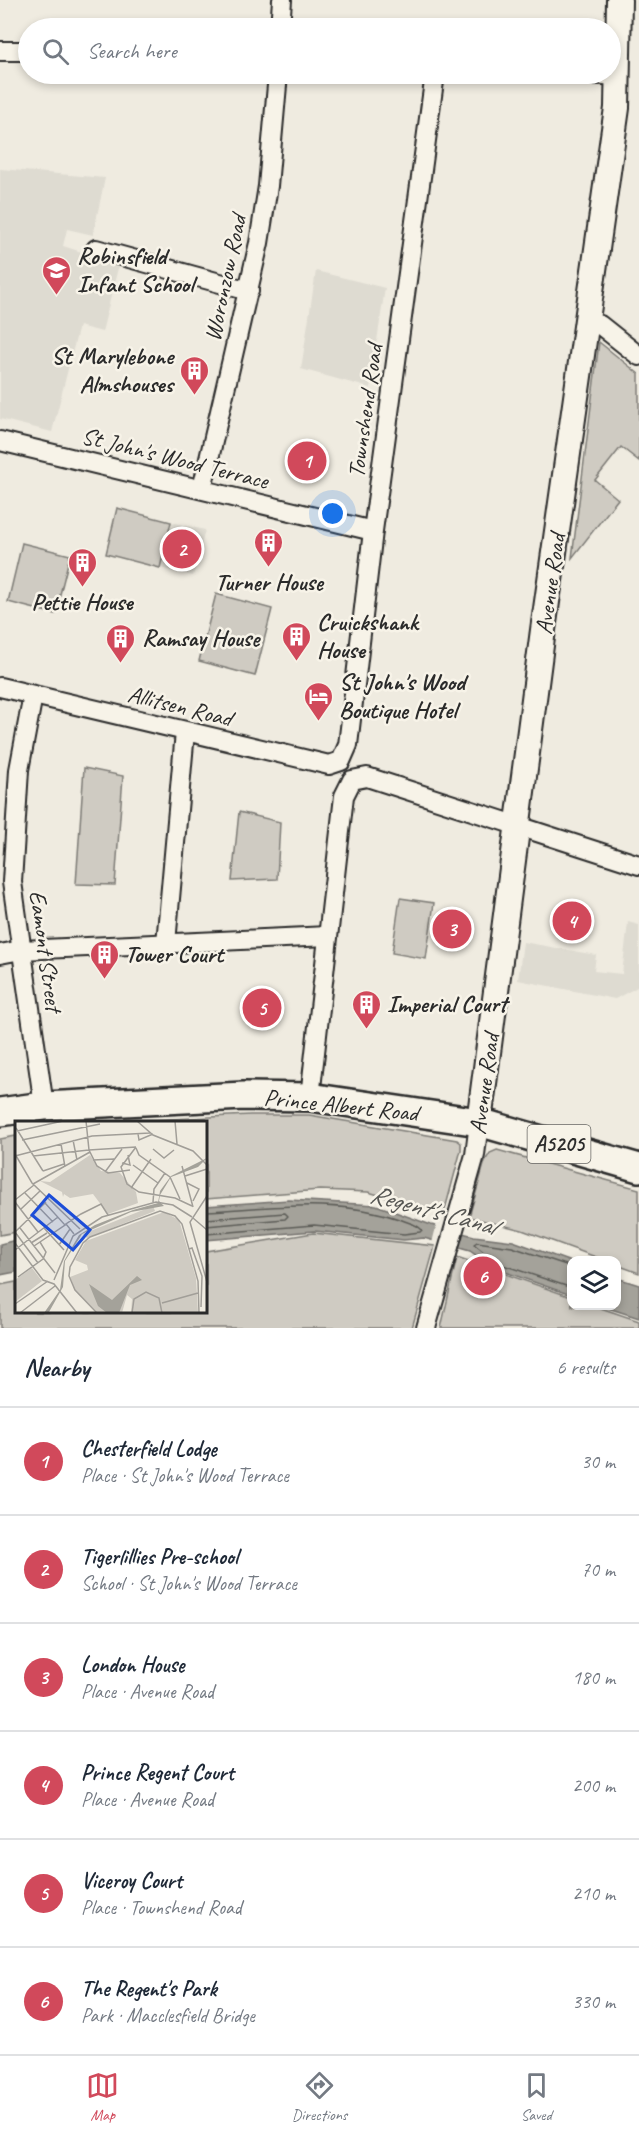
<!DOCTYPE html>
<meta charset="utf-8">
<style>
:root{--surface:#fff;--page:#f2f2f3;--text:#1f2937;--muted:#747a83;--line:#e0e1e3;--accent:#d1495b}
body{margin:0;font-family:Caveat,sans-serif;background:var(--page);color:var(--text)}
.controls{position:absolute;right:18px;bottom:18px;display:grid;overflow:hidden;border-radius:12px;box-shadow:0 3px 9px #0003}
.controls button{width:54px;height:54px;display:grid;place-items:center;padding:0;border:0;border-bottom:2px solid var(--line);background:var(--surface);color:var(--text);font:30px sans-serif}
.you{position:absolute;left:333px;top:514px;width:21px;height:21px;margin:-15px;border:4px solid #fff;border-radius:50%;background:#1a73e8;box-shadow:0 0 0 9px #1a73e833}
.badge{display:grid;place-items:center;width:39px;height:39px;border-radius:50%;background:var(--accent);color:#fff;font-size:20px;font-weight:700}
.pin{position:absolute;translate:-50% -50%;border:3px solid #fff;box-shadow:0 2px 6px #0006}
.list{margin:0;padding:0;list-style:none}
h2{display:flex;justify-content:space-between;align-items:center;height:78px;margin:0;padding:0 24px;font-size:26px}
h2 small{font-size:20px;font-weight:400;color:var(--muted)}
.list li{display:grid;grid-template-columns:39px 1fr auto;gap:18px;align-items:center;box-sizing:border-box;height:108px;padding:0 24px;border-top:2px solid var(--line)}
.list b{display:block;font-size:22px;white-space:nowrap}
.list p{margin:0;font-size:20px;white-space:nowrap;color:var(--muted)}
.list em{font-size:20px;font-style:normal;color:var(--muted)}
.icon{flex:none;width:33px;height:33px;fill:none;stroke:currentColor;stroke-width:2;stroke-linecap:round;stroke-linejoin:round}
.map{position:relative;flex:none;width:639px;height:1328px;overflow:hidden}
.search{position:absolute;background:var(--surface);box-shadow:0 3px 9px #0003;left:18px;right:18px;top:18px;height:66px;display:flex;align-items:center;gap:15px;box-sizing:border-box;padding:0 21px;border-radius:33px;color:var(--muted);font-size:22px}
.sheet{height:726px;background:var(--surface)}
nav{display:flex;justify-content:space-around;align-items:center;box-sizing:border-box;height:84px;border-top:2px solid var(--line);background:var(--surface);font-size:16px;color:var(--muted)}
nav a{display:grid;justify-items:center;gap:3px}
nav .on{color:var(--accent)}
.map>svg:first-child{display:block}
.built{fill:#dedbd1}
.green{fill:#cfcbc2;stroke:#7d7b76;stroke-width:1.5}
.water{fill:#a4a29a;stroke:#74726e;stroke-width:1.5}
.pier{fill:#efebe0}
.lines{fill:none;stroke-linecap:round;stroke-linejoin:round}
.shore{stroke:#5b5b57;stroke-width:1.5}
.minor-casing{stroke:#2b2b2b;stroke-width:22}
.secondary-casing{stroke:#2b2b2b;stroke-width:28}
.primary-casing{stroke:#2b2b2b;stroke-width:32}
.minor{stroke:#f7f3e8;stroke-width:18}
.secondary{stroke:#f7f3e8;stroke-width:24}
.primary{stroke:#f7f3e8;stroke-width:27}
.labels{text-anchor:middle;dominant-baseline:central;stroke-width:5;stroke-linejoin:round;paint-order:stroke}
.shield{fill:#f7f3e8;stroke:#686764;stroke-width:1.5}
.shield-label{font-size:22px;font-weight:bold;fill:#2b2b2b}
.poi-label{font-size:24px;font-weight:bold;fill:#2b2b2b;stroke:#f7f3e8;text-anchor:start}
.street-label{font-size:24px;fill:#2b2b2b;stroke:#f7f3e8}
.water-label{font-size:26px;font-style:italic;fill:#555552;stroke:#f7f3e8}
.inset-road{fill:none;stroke:#a19e98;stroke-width:1.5}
.view{fill:#1d4ed8;fill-opacity:0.15;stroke:#1d4ed8;stroke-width:3}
.inset-edge{fill:none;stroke:#2b2b2b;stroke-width:3}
</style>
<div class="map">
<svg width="639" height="1328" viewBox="0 0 639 1328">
<rect width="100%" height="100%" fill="#efebe0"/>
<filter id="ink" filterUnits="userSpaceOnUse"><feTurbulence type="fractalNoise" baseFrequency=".0167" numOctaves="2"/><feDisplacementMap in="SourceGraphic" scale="12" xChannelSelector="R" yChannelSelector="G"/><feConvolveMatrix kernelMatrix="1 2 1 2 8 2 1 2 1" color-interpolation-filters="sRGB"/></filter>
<g filter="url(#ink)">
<g class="built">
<polygon points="0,169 105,178 93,235 67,229 63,246 119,264 102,332 79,326 52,432 0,419"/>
<polygon points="316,271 385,288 370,388 301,369"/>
<polygon points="171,522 205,530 193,576 160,568"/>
<polygon points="628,922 639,925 639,986 615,999 518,980 523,942 596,955 594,971 622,974"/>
</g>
<g class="green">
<polygon points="599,342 639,374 639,461 621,447 595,480 618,499 572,558"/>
<polygon points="117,508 171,522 160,568 106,554"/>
<polygon points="22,543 70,555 55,614 8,602"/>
<polygon points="216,594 272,609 255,676 199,661"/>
<polygon points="84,768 123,776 115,885 76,884"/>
<polygon points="239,812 280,822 277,879 232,881"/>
<polygon points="400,898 434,903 426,959 392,953"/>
<polygon points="250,1115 309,1115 457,1140 461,1143 461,1150 444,1213 368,1192 320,1190 206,1199 206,1122 112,1122"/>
<polygon points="16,1136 16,1232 0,1235 0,1139"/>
<polygon points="497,1150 639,1189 639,1273 617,1265 616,1260 604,1260 522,1230 469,1217 485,1161 490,1153"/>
<polygon points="313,1233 435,1246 412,1328 0,1328 0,1285 16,1282 16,1312 206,1312 206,1251"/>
<polygon points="457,1257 571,1297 572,1306 595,1306 639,1321 639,1328 441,1328"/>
</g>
<g class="water">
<polygon points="289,1200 376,1205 431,1225 474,1236 513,1241 571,1262 571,1295 494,1268 470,1251 424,1238 404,1240 314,1231 206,1240 206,1206"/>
<polygon points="16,1240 16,1272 0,1275 0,1244"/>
<polygon points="617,1278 639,1285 639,1318 602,1306 616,1306"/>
</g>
<polygon class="pier" points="437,1223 465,1230 459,1251 432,1243"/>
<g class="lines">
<g class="shore">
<path d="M206,1211C271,1208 338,1197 402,1220C409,1223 417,1224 422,1230L420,1232L404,1234L314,1225L206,1234"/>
<polyline points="206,1219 285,1213 288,1216 285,1219 206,1226"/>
<polyline points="572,1267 512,1247 477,1242 474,1244 497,1263 572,1288"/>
</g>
<defs>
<g id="minor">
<polyline points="280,28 282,0"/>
<polyline points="0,51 28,51"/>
<polyline points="587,74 618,76"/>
<polyline points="96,249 249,291"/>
<polyline points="588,322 600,325 639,356"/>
<polyline points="0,441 373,531"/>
<polyline points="202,489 259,243 268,186 278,74"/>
<polyline points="0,687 329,765 341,761 348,745 373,531 435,74"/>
<polyline points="33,695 19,770 12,882 44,1106"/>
<polyline points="166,943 185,732"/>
<polyline points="0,954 21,950 328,936"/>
<polyline points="310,1097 344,796 352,780 367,777 639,865"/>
<polyline points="426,1328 475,1155 479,1122"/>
</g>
<polyline id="secondary" points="479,1122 543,630 617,108 619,0"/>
<polyline id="primary" points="0,1112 44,1106 244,1096 310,1097 479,1122 639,1168"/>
</defs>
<use href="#minor" class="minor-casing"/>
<use href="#secondary" class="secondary-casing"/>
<use href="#primary" class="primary-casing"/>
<use href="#minor" class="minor"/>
<use href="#secondary" class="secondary"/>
<use href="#primary" class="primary"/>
</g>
</g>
<defs>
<symbol id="school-pin" viewBox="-11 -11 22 30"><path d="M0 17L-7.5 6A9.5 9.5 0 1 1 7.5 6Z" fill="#d1495b" stroke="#f7f3e8"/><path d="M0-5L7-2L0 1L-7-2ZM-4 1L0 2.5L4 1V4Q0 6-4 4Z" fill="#fff"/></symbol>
<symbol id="building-pin" viewBox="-11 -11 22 30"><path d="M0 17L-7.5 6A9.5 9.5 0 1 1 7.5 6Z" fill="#d1495b" stroke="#f7f3e8"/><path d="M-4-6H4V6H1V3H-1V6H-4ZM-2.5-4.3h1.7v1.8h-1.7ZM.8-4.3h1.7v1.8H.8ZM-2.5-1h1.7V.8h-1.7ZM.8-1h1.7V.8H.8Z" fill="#fff"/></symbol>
<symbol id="hotel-pin" viewBox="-11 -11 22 30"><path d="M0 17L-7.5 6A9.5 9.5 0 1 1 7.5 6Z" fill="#d1495b" stroke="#f7f3e8"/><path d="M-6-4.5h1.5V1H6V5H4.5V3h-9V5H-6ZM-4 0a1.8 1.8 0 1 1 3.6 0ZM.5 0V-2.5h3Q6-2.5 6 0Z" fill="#fff"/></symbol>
</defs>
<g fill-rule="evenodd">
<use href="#school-pin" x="40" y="254" width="33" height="45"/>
<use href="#building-pin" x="178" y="354" width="33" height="45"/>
<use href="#building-pin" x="252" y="526" width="33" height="45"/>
<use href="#building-pin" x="66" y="546" width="33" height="45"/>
<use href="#building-pin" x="280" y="620" width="33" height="45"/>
<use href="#building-pin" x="104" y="622" width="33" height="45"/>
<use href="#hotel-pin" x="302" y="680" width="33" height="45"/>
<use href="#building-pin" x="88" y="938" width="33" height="45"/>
<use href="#building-pin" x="350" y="988" width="33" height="45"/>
</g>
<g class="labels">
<rect class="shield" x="527.5" y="1125" width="63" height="38" rx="4.5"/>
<g class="shield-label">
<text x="559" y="1144">A5205</text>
</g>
<g class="poi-label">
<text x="77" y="256">Robinsfield<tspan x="77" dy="28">Infant School</tspan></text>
<text x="173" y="356" text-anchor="end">St Marylebone<tspan x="173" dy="28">Almshouses</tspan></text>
<text x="269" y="582" text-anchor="middle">Turner House</text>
<text x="82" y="602" text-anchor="middle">Pettie House</text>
<text x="317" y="622">Cruickshank<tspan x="317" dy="28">House</tspan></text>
<text x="142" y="638">Ramsay House</text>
<text x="339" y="682">St John's Wood<tspan x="339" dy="28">Boutique Hotel</tspan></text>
<text x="125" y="954">Tower Court</text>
<text x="387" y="1004">Imperial Court</text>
</g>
<g class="street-label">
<text transform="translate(225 278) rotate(-78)">Woronzow Road</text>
<text transform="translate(365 411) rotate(-82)">Townshend Road</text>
<text transform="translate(175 458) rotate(14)">St John's Wood Terrace</text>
<text transform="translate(550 584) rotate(-82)">Avenue Road</text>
<text transform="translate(180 706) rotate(14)">Allitsen Road</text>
<text transform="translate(46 951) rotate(82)">Eamont Street</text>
<text transform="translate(484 1084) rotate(-82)">Avenue Road</text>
<text transform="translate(341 1105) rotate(6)">Prince Albert Road</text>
</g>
<g class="water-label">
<text transform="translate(433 1210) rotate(15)">Regent's Canal</text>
</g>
</g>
<g transform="translate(15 1121)">
<rect width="192" height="192" fill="#efebe0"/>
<path d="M75,34L86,50L105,52L121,71L123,82L93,93L78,73L55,77L49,73L48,76L47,71L25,60L35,61ZM138,85L140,90L72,117L68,113ZM149,91L164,99L181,157L183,192H116L117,178L112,174L107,192H83L60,169L55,156L73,149L72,144L60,139L71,120ZM17,147L27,160L0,181V159Z" fill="#cfcbc2"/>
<path d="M192,37L183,46L156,56L145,74L144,80L149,85L116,91L67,113L50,140L48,166L34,191L29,192L45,169L49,140L64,114L80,104L118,89L143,82L145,70L156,55ZM122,155L127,159L115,164L104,192H92L83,185L74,163L97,179Z" fill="#a4a29a"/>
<path class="inset-road" d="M71,0L74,29L82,45L93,52L115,49M122,0L138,14L178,30L192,44M160,0L162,23M1,7L28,50M2,10L48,0M123,13L124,19L138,13M7,19L85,3M58,19L62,39M46,23L50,46M121,26L106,46L112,63L124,71L160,77L177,85M121,27L124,34L155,56L165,78M138,28L149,37L159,29M74,29L121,26M0,33L17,62L65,108M0,35L77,15L135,12M18,35L74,29M78,39L99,38M107,42L115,44L113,34M118,44L143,62M167,45L178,86M28,50L49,43M90,51L107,28M170,55L192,48M172,62L184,68L178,80M18,63L75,31M116,67L136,38M10,72L38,101M192,75L175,101L192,161M0,79L19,64M0,81L23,111M138,81L139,68L150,52M6,88L25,70M178,97L192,109M5,107L40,152M29,107L49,129M0,111L31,81M0,111L23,142M59,113L51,103L66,93L86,83L93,94M0,122L28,159L39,163L62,192M16,122L32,112M44,124L55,108M19,125L50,104L30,82M174,128L177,127L187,155L186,186M0,129L43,96M3,156L28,138L31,131L25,121M39,159L58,115L87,96L141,81L158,84L177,96M147,182L183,172M0,183L33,160M5,192L40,165M82,192L60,169L54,155L55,146L68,122L75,116L145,90L160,95L167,103L183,160L184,192M117,192L119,178L131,171L144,177L147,192"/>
<path class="view" d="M34,74L75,109L58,129L17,94Z"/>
<rect width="192" height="192" class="inset-edge"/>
</g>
</svg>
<div class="controls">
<button><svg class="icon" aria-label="layers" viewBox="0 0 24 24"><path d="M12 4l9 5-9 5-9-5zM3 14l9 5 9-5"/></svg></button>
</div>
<div class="you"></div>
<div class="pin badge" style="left:307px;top:461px">1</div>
<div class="pin badge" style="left:182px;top:549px">2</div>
<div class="pin badge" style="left:452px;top:929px">3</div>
<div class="pin badge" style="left:572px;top:921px">4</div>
<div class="pin badge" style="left:262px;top:1008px">5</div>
<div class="pin badge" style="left:483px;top:1276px">6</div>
<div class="search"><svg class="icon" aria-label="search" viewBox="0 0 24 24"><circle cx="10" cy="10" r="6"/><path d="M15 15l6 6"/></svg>Search here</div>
</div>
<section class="sheet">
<h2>Nearby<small>6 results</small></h2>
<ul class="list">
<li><span class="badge">1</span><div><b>Chesterfield Lodge</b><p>Place · St John's Wood Terrace</p></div><em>30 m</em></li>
<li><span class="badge">2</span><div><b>Tigerlillies Pre-school</b><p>School · St John's Wood Terrace</p></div><em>70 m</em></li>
<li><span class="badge">3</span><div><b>London House</b><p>Place · Avenue Road</p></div><em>180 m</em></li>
<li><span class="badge">4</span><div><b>Prince Regent Court</b><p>Place · Avenue Road</p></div><em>200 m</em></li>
<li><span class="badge">5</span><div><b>Viceroy Court</b><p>Place · Townshend Road</p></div><em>210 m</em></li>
<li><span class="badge">6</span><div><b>The Regent's Park</b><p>Park · Macclesfield Bridge</p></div><em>330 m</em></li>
</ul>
</section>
<nav>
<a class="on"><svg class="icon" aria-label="map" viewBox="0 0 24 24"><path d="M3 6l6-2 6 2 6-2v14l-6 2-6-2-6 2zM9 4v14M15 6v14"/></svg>Map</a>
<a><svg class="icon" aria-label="directions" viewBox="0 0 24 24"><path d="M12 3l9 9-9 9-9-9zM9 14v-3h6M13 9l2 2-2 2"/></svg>Directions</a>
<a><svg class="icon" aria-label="saved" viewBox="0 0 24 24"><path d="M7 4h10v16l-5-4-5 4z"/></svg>Saved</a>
</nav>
